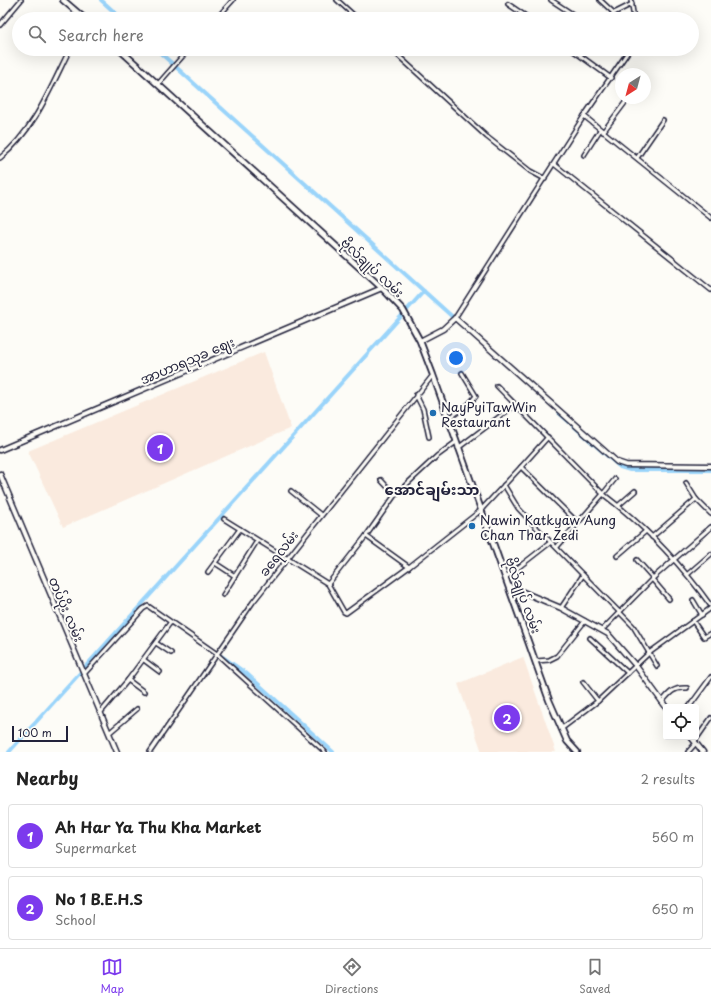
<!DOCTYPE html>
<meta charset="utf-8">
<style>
:root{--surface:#fff;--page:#f6f6f6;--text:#222;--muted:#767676;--line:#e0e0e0;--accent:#7c3aed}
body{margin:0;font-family:"Playpen Sans","Noto Sans Myanmar",sans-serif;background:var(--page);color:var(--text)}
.controls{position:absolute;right:12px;bottom:12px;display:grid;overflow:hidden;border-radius:4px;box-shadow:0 4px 16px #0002}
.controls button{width:36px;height:36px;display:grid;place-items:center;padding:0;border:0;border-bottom:1px solid var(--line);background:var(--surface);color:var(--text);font:20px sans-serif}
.compass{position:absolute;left:615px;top:68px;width:36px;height:36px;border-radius:50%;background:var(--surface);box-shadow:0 4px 16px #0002;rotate:216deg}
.scale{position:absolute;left:12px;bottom:10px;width:56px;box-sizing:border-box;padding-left:4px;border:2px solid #22223b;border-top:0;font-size:11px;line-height:14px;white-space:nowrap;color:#22223b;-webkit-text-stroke:3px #fdfcf7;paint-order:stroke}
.you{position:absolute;left:456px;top:358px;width:14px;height:14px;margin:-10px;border:3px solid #fff;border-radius:50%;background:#1a73e8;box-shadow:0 0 0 6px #1a73e833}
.badge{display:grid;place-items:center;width:26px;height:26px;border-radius:50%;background:var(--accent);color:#fff;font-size:13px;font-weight:700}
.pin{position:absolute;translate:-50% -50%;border:2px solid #fff;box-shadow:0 1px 4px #0006}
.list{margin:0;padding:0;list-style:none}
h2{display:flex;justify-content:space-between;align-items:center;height:52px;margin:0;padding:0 16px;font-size:17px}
h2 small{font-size:13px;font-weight:400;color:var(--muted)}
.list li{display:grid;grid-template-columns:26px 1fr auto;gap:12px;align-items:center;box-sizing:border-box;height:64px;margin:0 8px 8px;padding:0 8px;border:1px solid var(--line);border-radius:4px}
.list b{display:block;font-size:15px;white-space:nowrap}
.list p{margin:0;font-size:13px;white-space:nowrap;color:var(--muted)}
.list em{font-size:13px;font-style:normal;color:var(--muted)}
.icon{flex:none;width:22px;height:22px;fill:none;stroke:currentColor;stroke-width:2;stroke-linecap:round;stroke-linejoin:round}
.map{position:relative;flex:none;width:711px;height:752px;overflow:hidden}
.search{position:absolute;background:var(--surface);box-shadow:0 4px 16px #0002;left:12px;right:12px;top:12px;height:44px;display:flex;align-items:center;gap:10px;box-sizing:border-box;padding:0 14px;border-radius:22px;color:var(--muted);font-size:15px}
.sheet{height:196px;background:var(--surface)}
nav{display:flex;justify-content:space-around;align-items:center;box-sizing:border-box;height:56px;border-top:1px solid var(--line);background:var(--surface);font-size:11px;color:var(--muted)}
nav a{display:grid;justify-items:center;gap:2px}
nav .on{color:var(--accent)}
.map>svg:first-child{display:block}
.built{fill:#faeade}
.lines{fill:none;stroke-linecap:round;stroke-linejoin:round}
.canal{stroke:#9ad4fa;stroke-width:4}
.minor-casing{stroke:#22223b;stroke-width:6}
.tertiary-casing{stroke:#22223b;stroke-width:7}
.secondary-casing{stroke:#22223b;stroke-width:8}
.minor{stroke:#fdfcf7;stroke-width:3}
.tertiary{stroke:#fdfcf7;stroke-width:4}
.secondary{stroke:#fdfcf7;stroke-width:4.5}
.poi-dot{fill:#1f6fb2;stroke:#fdfcf7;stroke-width:1.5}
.labels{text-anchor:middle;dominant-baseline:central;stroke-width:4;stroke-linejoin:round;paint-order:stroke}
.street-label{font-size:13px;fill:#22223b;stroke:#fdfcf7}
.poi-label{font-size:13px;fill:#22223b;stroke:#fdfcf7;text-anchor:start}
.quarter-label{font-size:15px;font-weight:bold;fill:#22223b;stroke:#fdfcf7}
</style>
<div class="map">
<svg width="711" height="752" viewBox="0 0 711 752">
<rect width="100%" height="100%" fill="#fdfcf7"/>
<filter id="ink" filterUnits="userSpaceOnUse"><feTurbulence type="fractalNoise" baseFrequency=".025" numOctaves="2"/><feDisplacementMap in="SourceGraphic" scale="8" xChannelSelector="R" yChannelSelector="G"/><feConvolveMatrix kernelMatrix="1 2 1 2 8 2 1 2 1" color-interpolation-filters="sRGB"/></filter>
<g filter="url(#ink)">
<g class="built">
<polygon points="264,352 291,428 63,527 28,451"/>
<polygon points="523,657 556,752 482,752 458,684"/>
</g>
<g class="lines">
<g class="canal">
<polyline points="101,0 122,19"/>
<polyline points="156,49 457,321"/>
<polyline points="558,412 620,467 630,470 711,470"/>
<polyline points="221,656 247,674 333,752"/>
<polyline points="86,666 424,291"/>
<polyline points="9,752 80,673"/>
</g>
<defs>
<g id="minor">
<polyline points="337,0 358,19"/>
<polyline points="551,0 580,19"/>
<polyline points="600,0 614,13"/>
<polyline points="631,0 634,19"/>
<polyline points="508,4 530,19"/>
<polyline points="216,19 233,0"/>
<polyline points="608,19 614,13 632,4"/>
<polyline points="0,25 21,0"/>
<polyline points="391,49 487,137 530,171 545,179"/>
<polyline points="571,49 611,78"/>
<polyline points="580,55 585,49"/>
<polyline points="158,84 189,49"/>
<polyline points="584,116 711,218"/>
<polyline points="603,132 627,100"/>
<polyline points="584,155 600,130"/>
<path d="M0,158C34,131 51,87 70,49"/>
<polyline points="637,158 663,120"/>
<polyline points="554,164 711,290"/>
<polyline points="455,318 584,116 630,49"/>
<polyline points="497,386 603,494 615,479"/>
<polyline points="416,395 423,409 429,437"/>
<polyline points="448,419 469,404 476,396 462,373"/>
<polyline points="458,448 515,405"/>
<polyline points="521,467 548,437"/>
<polyline points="381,480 395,495"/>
<polyline points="686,483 696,499 711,514"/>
<polyline points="504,485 518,508 533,524 633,626 657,666"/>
<polyline points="291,491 321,515"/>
<polyline points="619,505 635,491"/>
<polyline points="224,519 328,584 344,612 346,613 409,567 480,511 521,467 578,523"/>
<polyline points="366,536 409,567"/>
<polyline points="652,537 696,499"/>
<path d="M557,547L603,494C645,526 681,564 711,606"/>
<polyline points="617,556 646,531"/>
<polyline points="637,560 653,578"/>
<polyline points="215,563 235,576"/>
<polyline points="208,572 240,529"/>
<polyline points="688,574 711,554"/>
<polyline points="506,577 551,542"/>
<polyline points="652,579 669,599"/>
<polyline points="328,584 366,536 395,495 437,456 456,442"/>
<polyline points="223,595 257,541"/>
<polyline points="693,600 702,615"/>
<polyline points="561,608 583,575"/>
<polyline points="693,621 704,637 711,633"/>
<polyline points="602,630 653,578 711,527"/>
<polyline points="590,638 628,673"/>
<polyline points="156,643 171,653"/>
<polyline points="144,660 160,672"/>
<polyline points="536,661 549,660 557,656 585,621"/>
<polyline points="84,674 143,609 148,606 217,654 325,752"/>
<polyline points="128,680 144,692"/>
<polyline points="583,682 598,701"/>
<path d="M662,702C670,692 674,687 687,688"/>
<polyline points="689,707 711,677"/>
<polyline points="101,712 128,680 170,623"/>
<polyline points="561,729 598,701 649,653 711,608"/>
<polyline points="109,733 137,709"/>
<polyline points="695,741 711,718"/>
<polyline points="150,752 253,602 433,375"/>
<polyline points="688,752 696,743"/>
</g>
<g id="tertiary">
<polyline points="455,318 617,462 626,465 711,466"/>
<polyline points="420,341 443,329 455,318"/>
<polyline points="0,450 382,288"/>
<polyline points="0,474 117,752"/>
<polyline points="509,586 561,608 608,634 636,666 666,707"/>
<polyline points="691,737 703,752"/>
</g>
<g id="secondary">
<polyline points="63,0 85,19"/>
<polyline points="119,49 382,288 403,310 420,341 433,375 549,700 567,741 577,752"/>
</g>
</defs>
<use href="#minor" class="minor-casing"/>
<use href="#tertiary" class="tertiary-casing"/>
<use href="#secondary" class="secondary-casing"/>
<use href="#minor" class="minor"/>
<use href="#tertiary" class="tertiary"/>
<use href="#secondary" class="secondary"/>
</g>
</g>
<g class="poi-dot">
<circle cx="433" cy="413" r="4"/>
<circle cx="472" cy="526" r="4"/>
</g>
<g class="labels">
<g class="street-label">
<text transform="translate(373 267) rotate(43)">ဗိုလ်ချုပ် လမ်း</text>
<text transform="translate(187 360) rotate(-23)">အာဟာရသုခ ဈေး</text>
<text transform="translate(278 553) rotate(-52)">ခရေလမ်း</text>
<text transform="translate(524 595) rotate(70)">ဗိုလ်ချုပ် လမ်း</text>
<text transform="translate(67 609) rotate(67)">တပ်ပိုး လမ်း</text>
</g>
<g class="poi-label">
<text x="441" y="406">NayPyiTawWin<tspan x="441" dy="15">Restaurant</tspan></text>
<text x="480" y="519">Nawin Katkyaw Aung<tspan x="480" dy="15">Chan Thar Zedi</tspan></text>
</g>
<g class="quarter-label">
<text x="432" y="488">အောင်ချမ်းသာ</text>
</g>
</g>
</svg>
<div class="controls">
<button><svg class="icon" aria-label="locate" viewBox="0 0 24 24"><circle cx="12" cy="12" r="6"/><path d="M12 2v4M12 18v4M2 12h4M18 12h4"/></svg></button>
</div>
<svg class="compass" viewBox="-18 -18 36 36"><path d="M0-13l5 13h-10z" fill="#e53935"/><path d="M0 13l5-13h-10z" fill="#767676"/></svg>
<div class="scale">100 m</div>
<div class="you"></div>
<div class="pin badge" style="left:160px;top:448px">1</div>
<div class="pin badge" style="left:507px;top:718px">2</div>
<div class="search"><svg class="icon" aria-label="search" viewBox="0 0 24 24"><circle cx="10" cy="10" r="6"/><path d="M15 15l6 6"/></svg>Search here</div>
</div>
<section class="sheet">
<h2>Nearby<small>2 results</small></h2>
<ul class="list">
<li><span class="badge">1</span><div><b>Ah Har Ya Thu Kha Market</b><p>Supermarket</p></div><em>560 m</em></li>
<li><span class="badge">2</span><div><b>No 1 B.E.H.S</b><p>School</p></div><em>650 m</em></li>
</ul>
</section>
<nav>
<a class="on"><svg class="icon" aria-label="map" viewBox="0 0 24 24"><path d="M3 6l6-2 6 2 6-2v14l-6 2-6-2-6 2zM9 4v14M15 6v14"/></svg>Map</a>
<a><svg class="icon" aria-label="directions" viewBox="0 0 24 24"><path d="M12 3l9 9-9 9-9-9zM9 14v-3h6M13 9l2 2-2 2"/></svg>Directions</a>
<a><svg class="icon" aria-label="saved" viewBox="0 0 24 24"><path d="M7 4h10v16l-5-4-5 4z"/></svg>Saved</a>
</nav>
